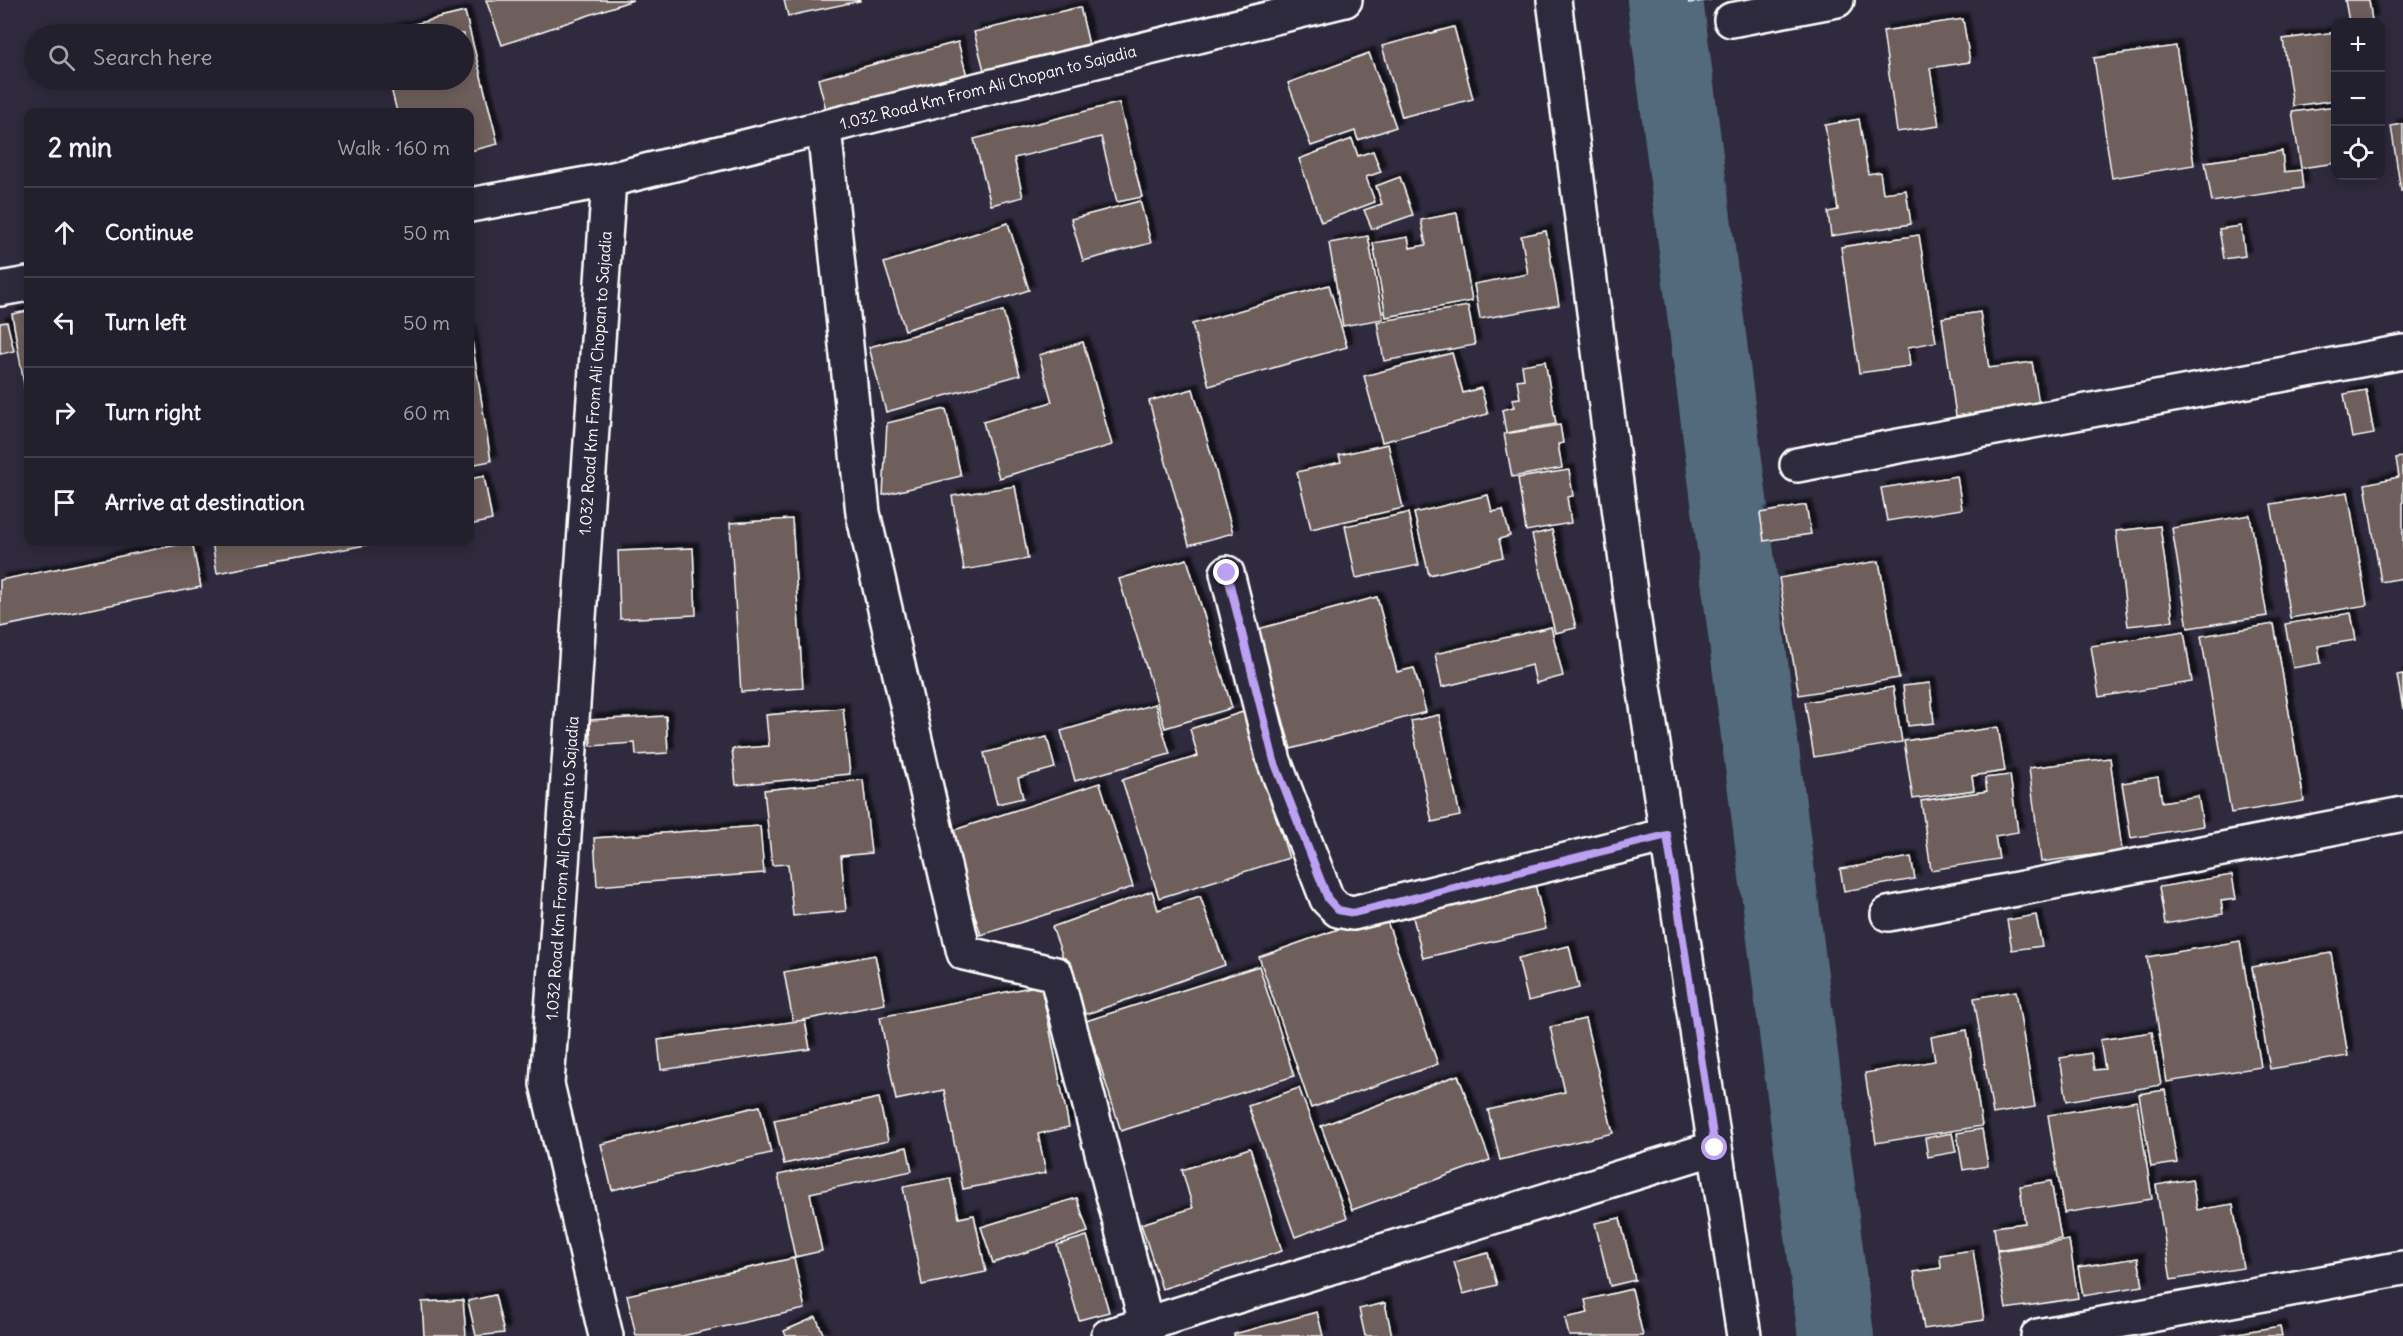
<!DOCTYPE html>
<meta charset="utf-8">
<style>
:root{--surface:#23202e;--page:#2b2836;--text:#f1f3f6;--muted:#a3a3aa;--line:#403e4a}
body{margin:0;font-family:Delius,sans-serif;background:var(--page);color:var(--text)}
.controls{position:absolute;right:18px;top:18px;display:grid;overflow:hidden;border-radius:12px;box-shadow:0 3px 15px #0003}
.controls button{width:54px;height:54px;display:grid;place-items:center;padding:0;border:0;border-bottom:2px solid var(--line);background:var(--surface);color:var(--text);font:30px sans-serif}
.stop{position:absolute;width:18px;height:18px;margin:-14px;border:4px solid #bca0f2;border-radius:50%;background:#fff}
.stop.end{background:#bca0f2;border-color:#fff;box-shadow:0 2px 6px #0008}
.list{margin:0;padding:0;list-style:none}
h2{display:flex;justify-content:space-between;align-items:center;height:78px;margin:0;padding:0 24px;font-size:26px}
h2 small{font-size:20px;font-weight:400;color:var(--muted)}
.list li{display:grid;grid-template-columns:39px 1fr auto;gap:18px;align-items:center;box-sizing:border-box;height:90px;padding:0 24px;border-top:2px solid var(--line)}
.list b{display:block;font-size:22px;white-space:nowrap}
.list em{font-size:20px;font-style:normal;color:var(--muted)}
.icon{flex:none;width:33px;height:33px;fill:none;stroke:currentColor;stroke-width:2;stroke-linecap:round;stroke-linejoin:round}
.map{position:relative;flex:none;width:2403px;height:1336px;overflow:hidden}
.search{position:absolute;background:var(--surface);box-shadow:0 3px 15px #0003;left:24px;top:24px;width:450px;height:66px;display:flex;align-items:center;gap:15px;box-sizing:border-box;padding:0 21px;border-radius:33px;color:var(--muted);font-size:22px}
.panel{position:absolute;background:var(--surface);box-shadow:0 3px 15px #0003;left:24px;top:108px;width:450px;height:438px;border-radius:12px}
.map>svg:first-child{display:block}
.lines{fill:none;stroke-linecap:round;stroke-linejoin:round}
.river{stroke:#52697c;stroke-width:76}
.building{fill:#6e5e5c;stroke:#fff;stroke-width:1.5;filter:url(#shadow)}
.street-casing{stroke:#fff;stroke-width:38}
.street{stroke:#2f2a3d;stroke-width:33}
.route{stroke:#bca0f2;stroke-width:8}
.labels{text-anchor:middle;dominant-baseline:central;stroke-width:6;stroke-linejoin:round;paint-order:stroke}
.street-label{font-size:16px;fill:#fff;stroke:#2f2a3d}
</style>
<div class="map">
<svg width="2403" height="1336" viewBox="0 0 2403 1336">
<defs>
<filter id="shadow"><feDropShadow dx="5.5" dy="-5.5" stdDeviation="1.5" flood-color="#0009"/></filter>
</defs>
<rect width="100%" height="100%" fill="#2f2a3d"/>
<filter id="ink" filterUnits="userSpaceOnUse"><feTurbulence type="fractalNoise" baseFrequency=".0167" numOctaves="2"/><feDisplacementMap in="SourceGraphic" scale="12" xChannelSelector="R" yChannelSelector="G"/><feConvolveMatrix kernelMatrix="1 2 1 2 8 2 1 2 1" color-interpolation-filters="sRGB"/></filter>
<g filter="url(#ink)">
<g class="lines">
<polyline class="river" points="1665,0 1836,1336"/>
</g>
<g class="building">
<polygon points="486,0 633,0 502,45"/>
<polygon points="784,0 860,0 860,1 788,16"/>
<polygon points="1688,0 1711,0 1689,3"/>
<polygon points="2345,0 2369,0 2372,21 2349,22"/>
<polygon points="1080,7 1089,45 984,70 974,32"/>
<polygon points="465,12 498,144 470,151 470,112 397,112 389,80 464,80 464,34 377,33"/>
<polygon points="1963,19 1970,62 1930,68 1939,126 1897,132 1883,31"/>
<polygon points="1454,27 1473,99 1402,117 1382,46"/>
<polygon points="2336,32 2336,100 2293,106 2283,39"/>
<polygon points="958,42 968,80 828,117 818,79"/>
<polygon points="2176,46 2194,165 2112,178 2094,58"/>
<polygon points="1369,53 1396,127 1358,140 1355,131 1311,146 1288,83"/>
<polygon points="1119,103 1142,197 1117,202 1101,137 1014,158 1023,197 991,205 974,139"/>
<polygon points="2336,106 2336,163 2301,168 2292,112"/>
<polygon points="1859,119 1868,174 1880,172 1883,193 1906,190 1911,224 1831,236 1828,212 1838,210 1825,125"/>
<polygon points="2403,124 2403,191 2401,191 2391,126"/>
<polygon points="1352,139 1358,156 1373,151 1381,172 1366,177 1375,202 1321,222 1299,159"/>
<polygon points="2282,151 2284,172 2301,170 2303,188 2212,202 2205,162"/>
<polygon points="1400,177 1413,215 1372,229 1364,210 1382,204 1376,186"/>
<polygon points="1140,201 1151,243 1083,261 1071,219"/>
<polygon points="1457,213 1472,301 1386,317 1373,243 1408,237 1410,248 1426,245 1421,220"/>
<polygon points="1008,223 1029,290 905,330 884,263"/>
<polygon points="2241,226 2245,256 2224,259 2219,229"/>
<polygon points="1546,231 1559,305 1480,319 1474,284 1528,274 1521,236"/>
<polygon points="1919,235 1936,342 1908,347 1910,366 1859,373 1841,247"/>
<polygon points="1368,236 1383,319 1343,326 1329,243"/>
<polygon points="1329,285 1347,347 1209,386 1192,324"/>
<polygon points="1468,306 1475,345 1384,361 1377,322"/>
<polygon points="28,311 28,396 26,396 12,314"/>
<polygon points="1003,311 1020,375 886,412 869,347"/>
<polygon points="1980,312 1989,368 2032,362 2039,404 1956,416 1942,318"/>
<polygon points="7,322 14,351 0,354 0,323"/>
<polygon points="470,328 491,461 470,465"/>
<polygon points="1083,342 1112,445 999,478 983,422 1052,402 1039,355"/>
<polygon points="1452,353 1463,393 1481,388 1488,414 1382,442 1364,376"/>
<polygon points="1545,361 1556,424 1506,433 1502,410 1514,407 1512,399 1520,398 1517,380 1524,379 1522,365"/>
<polygon points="1193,389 1233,533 1189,545 1149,401"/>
<polygon points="2366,390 2374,434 2352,438 2344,394"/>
<polygon points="946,409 961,476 883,495 887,423"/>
<polygon points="1560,425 1563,443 1558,444 1562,468 1512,477 1504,434"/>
<polygon points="1388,444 1403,508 1311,529 1297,472 1341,462 1339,455"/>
<polygon points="2403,457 2403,578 2381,582 2365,484 2399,477 2396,458"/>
<polygon points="1569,470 1573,496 1567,497 1571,523 1526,531 1518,478"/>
<polygon points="484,476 492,520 470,525 470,479"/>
<polygon points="1957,476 1962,509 1887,521 1881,488"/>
<polygon points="1015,486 1028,559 964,570 952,496"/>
<polygon points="2348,492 2367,605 2290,618 2271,504"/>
<polygon points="1488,495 1492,512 1503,510 1510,536 1499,539 1503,557 1429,575 1414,513"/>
<polygon points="1806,505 1811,534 1764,541 1760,513"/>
<polygon points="1408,513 1419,565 1356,578 1345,526"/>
<polygon points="2250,515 2267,616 2188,628 2172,528"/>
<polygon points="792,519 803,688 741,692 730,523"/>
<polygon points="2160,526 2173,621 2128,626 2116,531"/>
<polygon points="1552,530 1576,628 1555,633 1532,535"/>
<polygon points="192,542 201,587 0,627 0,580"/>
<polygon points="212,542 382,542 217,573"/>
<polygon points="693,548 696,615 620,619 618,551"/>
<polygon points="1187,559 1232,708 1165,728 1119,579"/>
<polygon points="1879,561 1899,678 1799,695 1779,578"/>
<polygon points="1377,597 1397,672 1414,668 1426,712 1291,749 1258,629"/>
<polygon points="2351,613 2356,640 2318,646 2321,663 2293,668 2285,624"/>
<polygon points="2274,624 2304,801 2231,813 2201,636"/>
<polygon points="1551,627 1563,676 1536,683 1532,665 1442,687 1435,654"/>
<polygon points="2184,631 2192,682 2099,697 2091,646"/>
<polygon points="2403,674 2403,709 2397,675"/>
<polygon points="1930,683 1934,723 1908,726 1903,686"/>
<polygon points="1893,687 1902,742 1814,757 1805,702"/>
<polygon points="1155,704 1170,754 1075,781 1061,731"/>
<polygon points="843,708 850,774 736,785 732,749 769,746 766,715"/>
<polygon points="1243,712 1289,858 1159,898 1122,780 1198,756 1190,729"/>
<polygon points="1439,715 1460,816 1432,822 1411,721"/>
<polygon points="666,716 668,753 636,755 635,743 591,746 590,720"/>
<polygon points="1998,727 2005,771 1972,776 1974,790 1913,799 1904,741"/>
<polygon points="1047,737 1055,768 1018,778 1023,798 997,804 984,753"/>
<polygon points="2110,758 2122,851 2041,862 2029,768"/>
<polygon points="2010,775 2018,832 1995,836 1999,859 1931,870 1921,801 1987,791 1985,778"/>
<polygon points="2158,777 2162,802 2198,796 2203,826 2131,838 2122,783"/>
<polygon points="863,780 871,853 841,856 846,911 793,916 788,864 772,865 764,790"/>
<polygon points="1100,783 1133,887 981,935 948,832"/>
<polygon points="760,826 764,873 597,886 594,838"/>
<polygon points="1911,857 1915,879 1844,891 1840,869"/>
<polygon points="2232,875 2236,899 2221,901 2223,914 2165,924 2159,887"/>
<polygon points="1534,880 1546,929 1423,958 1411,909"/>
<polygon points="1152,891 1158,910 1200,896 1225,965 1084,1015 1052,927"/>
<polygon points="1384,913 1438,1064 1311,1108 1259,957"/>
<polygon points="2036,915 2042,946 2012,950 2007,920"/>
<polygon points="2240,941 2261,1067 2167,1082 2147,957"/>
<polygon points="1569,946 1579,988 1528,1001 1518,958"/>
<polygon points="2331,953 2348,1056 2270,1069 2252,967"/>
<polygon points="875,955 885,1004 793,1022 784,972"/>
<polygon points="1259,966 1294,1076 1121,1131 1086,1021"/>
<polygon points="1041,985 1069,1127 1038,1134 1046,1173 963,1189 944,1090 896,1100 880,1017"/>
<polygon points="2016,991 2035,1107 1993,1114 1974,998"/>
<polygon points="1585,1019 1613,1133 1500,1160 1488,1110 1565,1092 1550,1027"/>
<polygon points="805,1020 810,1049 661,1070 658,1040"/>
<polygon points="1967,1030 1982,1126 1876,1143 1865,1073 1935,1061 1931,1037"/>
<polygon points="2152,1032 2161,1085 2067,1101 2060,1058 2091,1053 2094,1070 2105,1069 2100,1040"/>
<polygon points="1458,1075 1490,1160 1352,1210 1321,1126"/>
<polygon points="1299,1088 1347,1218 1295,1237 1248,1106"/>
<polygon points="2165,1090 2177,1163 2151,1167 2139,1094"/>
<polygon points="879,1098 888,1141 784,1164 774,1120"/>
<polygon points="2137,1101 2152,1199 2064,1213 2048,1115"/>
<polygon points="760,1106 771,1153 612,1190 601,1144"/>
<polygon points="1982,1129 1988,1166 1963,1170 1957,1133"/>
<polygon points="1952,1133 1956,1152 1928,1157 1925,1138"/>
<polygon points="907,1147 912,1171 810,1193 822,1251 795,1257 778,1175"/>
<polygon points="1250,1148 1282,1251 1162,1289 1141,1224 1193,1208 1182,1170"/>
<polygon points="950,1178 959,1218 974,1215 986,1272 922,1285 903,1187"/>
<polygon points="2192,1179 2197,1210 2233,1204 2243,1268 2171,1280 2156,1185"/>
<polygon points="2051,1181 2061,1239 1997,1250 1994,1227 2025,1223 2020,1186"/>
<polygon points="1077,1198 1088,1232 993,1263 981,1227"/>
<polygon points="1620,1218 1635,1280 1610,1286 1595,1223"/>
<polygon points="1087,1236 1109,1312 1079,1320 1057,1245"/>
<polygon points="2069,1240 2078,1298 2006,1309 1997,1251"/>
<polygon points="1973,1250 1984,1320 1924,1329 1914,1272 1941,1268 1940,1255"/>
<polygon points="1488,1253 1497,1285 1463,1294 1454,1262"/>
<polygon points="794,1258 805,1309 682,1336 636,1336 627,1295"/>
<polygon points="2138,1258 2143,1286 2083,1296 2078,1267"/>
<polygon points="1632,1289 1643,1336 1569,1336 1565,1318 1588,1313 1585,1300"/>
<polygon points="495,1295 504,1333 476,1336 468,1301"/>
<polygon points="463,1300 466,1336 424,1336 422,1302"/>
<polygon points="1385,1303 1392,1336 1365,1336 1359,1309"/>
<polygon points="1317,1312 1323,1336 1234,1336 1234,1334"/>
<polygon points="816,1317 824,1336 786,1336 784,1331"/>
<polygon points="2280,1326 2282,1336 2220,1336"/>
</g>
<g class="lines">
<defs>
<g id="street">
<polyline points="1554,0 1632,608 1744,1336"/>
<polyline points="1731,20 1837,0"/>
<polyline points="824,128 863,513 964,953 1056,974 1146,1323"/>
<polyline points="470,205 609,180"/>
<polyline points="0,289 28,284"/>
<polyline points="1797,465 2403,352"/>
<polyline points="1227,573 1274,761 1327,899 1338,910 1353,913 1667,835"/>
<polyline points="1888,914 2403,814"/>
<polyline points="606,1336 547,1084 609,180 1345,0"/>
<polyline points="1108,1336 1715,1148"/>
<polyline points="2038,1336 2403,1268"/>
</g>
</defs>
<use href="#street" class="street-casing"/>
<use href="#street" class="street"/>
</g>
</g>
<g class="lines" filter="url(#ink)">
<polyline class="route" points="1227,573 1274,761 1328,899 1338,910 1353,913 1667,835 1715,1148"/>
</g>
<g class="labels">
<g class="street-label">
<text transform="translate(988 87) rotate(-14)">1.032 Road Km From Ali Chopan to Sajadia</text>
<text transform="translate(595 383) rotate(-86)">1.032 Road Km From Ali Chopan to Sajadia</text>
<text transform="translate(562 868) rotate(-86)">1.032 Road Km From Ali Chopan to Sajadia</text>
</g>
</g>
</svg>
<div class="controls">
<button>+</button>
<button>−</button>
<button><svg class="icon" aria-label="locate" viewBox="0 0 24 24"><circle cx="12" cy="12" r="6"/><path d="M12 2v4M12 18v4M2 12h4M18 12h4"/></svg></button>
</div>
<div class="stop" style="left:1715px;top:1148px"></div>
<div class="stop end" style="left:1227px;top:573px"></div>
<div class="search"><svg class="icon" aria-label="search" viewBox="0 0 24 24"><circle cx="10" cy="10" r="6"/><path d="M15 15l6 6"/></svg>Search here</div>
<section class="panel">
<h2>2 min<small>Walk · 160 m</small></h2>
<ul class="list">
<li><svg class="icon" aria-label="ahead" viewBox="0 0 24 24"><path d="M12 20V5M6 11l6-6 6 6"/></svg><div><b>Continue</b></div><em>50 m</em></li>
<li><svg class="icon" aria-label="left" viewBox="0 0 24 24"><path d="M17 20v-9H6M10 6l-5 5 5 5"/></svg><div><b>Turn left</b></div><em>50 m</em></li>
<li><svg class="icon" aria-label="right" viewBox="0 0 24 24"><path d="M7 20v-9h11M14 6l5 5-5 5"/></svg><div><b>Turn right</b></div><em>60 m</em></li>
<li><svg class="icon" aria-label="arrive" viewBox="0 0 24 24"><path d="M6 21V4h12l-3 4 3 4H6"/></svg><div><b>Arrive at destination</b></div></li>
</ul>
</section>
</div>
